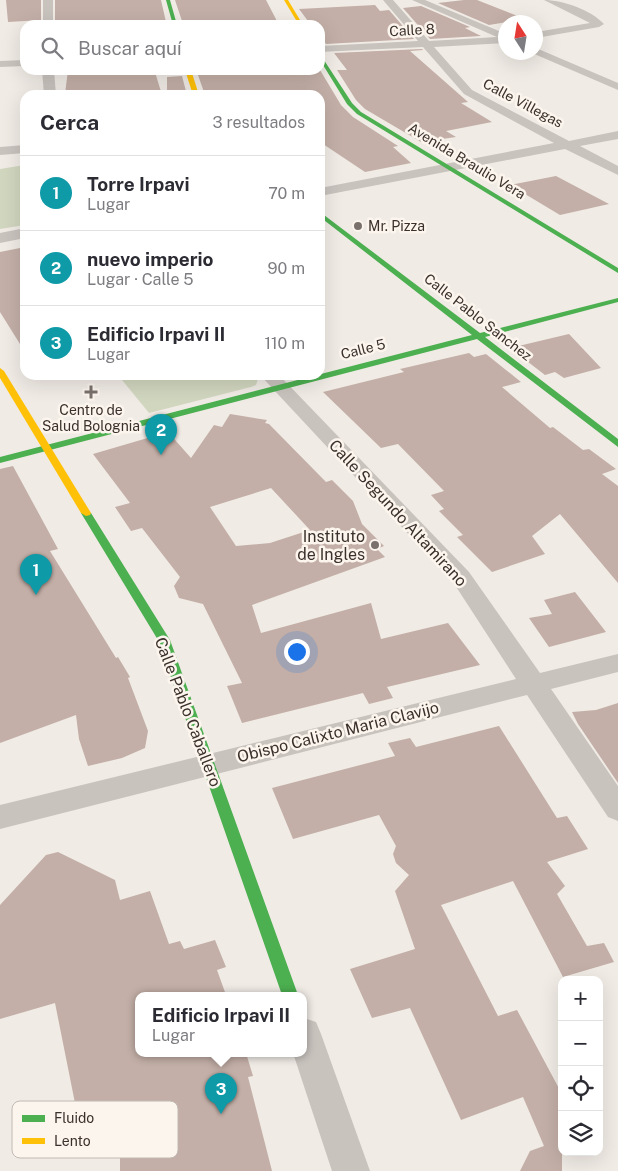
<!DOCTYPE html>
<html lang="es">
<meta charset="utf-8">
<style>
:root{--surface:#fff;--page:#f2f2f3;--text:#2b2b33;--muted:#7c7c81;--line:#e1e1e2;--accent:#7a716c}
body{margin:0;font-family:"Public Sans",sans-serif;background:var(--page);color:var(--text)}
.controls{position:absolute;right:15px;bottom:15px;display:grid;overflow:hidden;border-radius:10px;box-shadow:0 5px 20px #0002}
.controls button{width:45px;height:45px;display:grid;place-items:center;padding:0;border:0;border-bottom:1px solid var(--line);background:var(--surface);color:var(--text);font:25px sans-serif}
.compass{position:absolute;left:498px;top:15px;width:45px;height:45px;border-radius:50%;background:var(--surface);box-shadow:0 5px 20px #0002;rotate:348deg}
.you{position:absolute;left:296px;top:651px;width:18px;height:18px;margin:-12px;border:4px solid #fff;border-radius:50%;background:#1a73e8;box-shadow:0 0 0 8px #1a73e833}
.badge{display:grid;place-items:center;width:32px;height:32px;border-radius:50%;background:var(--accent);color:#fff;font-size:16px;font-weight:700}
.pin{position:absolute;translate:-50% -41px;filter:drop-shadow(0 1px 2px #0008)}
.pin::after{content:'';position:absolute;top:26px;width:18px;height:15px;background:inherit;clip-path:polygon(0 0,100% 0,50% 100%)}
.popup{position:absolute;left:135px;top:992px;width:172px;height:65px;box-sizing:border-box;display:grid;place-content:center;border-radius:10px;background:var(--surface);filter:drop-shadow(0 1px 4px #0005);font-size:16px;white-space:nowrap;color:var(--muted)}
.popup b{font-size:19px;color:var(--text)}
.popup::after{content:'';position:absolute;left:50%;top:100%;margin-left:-10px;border:10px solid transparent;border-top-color:var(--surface)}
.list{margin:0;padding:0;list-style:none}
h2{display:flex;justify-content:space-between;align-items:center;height:65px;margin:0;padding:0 20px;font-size:21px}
h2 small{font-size:16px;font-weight:400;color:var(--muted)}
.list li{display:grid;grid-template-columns:32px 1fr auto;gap:15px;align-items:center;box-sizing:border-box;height:75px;padding:0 20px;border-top:1px solid var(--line)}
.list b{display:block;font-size:19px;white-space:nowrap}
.list p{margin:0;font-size:16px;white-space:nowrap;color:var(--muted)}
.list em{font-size:16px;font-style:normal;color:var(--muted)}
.icon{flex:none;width:28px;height:28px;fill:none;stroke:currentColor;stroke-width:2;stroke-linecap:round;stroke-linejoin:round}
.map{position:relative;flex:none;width:618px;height:1171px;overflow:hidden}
.search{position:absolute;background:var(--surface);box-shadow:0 5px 20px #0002;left:20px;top:20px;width:305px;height:55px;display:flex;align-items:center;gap:12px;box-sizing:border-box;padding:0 18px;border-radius:15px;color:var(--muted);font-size:19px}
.panel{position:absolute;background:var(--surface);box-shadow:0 5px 20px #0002;left:20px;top:90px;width:305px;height:290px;border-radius:15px}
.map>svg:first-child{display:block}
.green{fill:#d1d6bf}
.building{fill:#c3afa7;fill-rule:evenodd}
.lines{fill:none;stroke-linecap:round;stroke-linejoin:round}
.street{fill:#c9c3be;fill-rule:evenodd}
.fast{fill:#4caf50;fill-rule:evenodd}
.slow{fill:#ffc107;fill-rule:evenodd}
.poi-dot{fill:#7a716c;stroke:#fbf5ee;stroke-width:2}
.labels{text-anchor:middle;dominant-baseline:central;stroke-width:5;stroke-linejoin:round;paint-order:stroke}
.far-street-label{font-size:14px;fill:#3b302b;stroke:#fbf5ee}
.far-poi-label{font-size:14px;fill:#3b302b;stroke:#fbf5ee;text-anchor:start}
.street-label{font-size:16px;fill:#3b302b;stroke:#fbf5ee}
.poi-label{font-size:16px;fill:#3b302b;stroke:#fbf5ee;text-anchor:end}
.key{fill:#fbf5ee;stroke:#c1bab4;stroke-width:1}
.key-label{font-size:14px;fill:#3b302b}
</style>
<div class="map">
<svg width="618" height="1171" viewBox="0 0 618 1171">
<rect width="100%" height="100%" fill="#f0ebe5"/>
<g class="green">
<polygon points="25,165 25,225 0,229 0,169"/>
<polygon points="118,375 256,375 258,379 256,385 251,387 149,413"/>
</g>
<g class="building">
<polygon points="6,0 41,0 41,20 8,22"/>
<polygon points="55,0 161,0 166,22 155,22 155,25 55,25"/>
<polygon points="175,0 266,0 279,25 195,25 193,21 182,21"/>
<polygon points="464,0 477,0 525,19 489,25 438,3"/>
<polygon points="375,5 380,11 389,10 414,39 326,44 320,36 320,25 311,25 299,9"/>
<polygon points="421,6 470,27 465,28 481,36 430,39 403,8"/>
<polygon points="422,49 423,50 410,51 468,102 461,103 492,122 446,131 456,137 421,142 365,109 356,100 337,70 347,70 334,53"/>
<polygon points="68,70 115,70 116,74 155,72 162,95 65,94"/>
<polygon points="242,70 320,70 341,105 353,117 398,146 393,147 411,163 365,172 320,142 320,95 205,95 198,75 207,75 206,72"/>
<polygon points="182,76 187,95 167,95 167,77"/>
<polygon points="556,176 609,204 560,215 510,185"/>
<polygon points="25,247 25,352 0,312 0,252"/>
<polygon points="569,334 601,368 564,378 555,372 545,375 510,348"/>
<polygon points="469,353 474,357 486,354 521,382 502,387 550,428 553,427 583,450 589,449 616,469 602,474 618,486 618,583 560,514 532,536 545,554 492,572 457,537 463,535 439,511 444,509 431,495 444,491 398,444 381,448 323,392 404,372 400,369"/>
<path d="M230,414L267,420L265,423L269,424L326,482L332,480L353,501L362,524L384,546L377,549L385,557L252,605L261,633L371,603L381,639L448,623L480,665L387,687L393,698L369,704L363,693L242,723L227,686L242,683L203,604L179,598L174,586L180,577L142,528L131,531L115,507L130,503L93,454L168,432L191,458L214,425L222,427ZM271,488L310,530L270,543L236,546L210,507Z"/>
<polygon points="13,466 58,549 50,551 116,658 118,657 130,677 128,678 148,731 145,748 122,758 88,766 79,739 76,715 0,743 0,469"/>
<polygon points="575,592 606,632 549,647 529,618 552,614 544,600"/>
<polygon points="618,703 618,783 578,724 572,712 596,710"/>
<polygon points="499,726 557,818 567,816 588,849 547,862 565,886 557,894 587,946 604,943 614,962 563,977 513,881 441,905 498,1016 517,1010 562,1094 562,1171 520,1171 530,1151 544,1146 523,1097 461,1120 410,1008 372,1018 350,969 415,949 395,891 409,875 396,863 393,854 396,846 379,815 293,839 272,788 395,756 388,743 410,738 416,747"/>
<polygon points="58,852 115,880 120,900 150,891 169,944 180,941 184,949 215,940 226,967 217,970 226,995 138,995 138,1053 246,1053 253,1076 248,1077 272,1171 120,1171 120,1116 80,1128 55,1003 0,1019 0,905 46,855"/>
</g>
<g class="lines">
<g class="street">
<rect x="43" y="0" width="10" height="25"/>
<polygon points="383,0 393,0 429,41 497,37 412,0 425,0 506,34 506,43 434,47 472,90 569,141 618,131 618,139 580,146 618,166 618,175 565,149 320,196 320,188 554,143 464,94 423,47 320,52 320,46 418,41"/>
<path d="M544,0C563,0 591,10 604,24L599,27L536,38V32L590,23Z"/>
<polygon points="536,48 618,83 618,90 532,53 536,52"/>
<polygon points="25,60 25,66 0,67 0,61"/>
<polygon points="42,70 54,70 56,95 44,95"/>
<polygon points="25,145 25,153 0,155 0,147"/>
<polygon points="25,228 25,238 0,243 0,233"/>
<polygon points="260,375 279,375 469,572 540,673 618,654 618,672 551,689 618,786 618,821 608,817 527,695 0,829 0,805 516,679 453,582"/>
<polygon points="304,1018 316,1022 321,1034 370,1171 332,1171 293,1053 304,1053"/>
</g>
<g class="fast">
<polygon points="166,0 170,0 177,25 173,25"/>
<polygon points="320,54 352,103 361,112 618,268 618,273 357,114 347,104 320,60"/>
<polygon points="320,212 480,333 618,298 618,302 485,337 618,439 618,447 477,339 0,463 0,457 472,335 320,217"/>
<polygon points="86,510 91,513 170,640 298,995 282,995 158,640 81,513"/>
</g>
<g class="slow">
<polygon points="284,0 288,0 303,25 299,25"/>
<polygon points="185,70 191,70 199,95 193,95"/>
<polygon points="0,368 4,371 91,513 90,515 86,516 81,513 0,378"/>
</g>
</g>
<g class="poi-dot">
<circle cx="358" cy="226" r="5"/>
<path d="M88.5 384.5h5v5h5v5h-5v5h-5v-5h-5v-5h5z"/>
<circle cx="375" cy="545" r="5"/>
</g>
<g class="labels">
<g class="far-street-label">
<text transform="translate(412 30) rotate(-3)">Calle 8</text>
<text transform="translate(523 103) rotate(28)">Calle Villegas</text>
<text transform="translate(467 161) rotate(31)">Avenida Braulio Vera</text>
<text transform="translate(478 317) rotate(38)">Calle Pablo Sanchez</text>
<text transform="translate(363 349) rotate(-14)">Calle 5</text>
</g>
<g class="far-poi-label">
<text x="368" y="226">Mr. Pizza</text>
<text x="91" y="410" text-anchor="middle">Centro de<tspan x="91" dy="16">Salud Bolognia</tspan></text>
</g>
<g class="street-label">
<text transform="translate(398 513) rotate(47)">Calle Segundo Altamirano</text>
<text transform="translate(188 712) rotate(69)">Calle Pablo Caballero</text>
<text transform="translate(338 732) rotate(-14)">Obispo Calixto Maria Clavijo</text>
</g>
<g class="poi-label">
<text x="365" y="536">Instituto<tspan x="365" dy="18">de Ingles</tspan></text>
</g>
</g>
<rect x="12" y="1101" width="166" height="57" rx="8" class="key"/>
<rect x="22" y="1115" width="23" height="7" fill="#4caf50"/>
<rect x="22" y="1138" width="23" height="6" fill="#ffc107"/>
<g class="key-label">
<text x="54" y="1123">Fluido</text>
<text x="54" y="1146">Lento</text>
</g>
</svg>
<div class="controls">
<button>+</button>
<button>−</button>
<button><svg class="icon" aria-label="locate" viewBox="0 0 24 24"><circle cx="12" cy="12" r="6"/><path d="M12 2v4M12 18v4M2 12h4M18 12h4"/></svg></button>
<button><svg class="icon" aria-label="layers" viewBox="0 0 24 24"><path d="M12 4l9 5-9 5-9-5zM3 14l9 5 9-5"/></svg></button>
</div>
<svg class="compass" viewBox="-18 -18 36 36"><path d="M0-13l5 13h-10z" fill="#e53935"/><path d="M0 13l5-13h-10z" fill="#7c7c81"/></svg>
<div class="you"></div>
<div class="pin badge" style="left:36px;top:595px;background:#0f9aa8">1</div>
<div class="pin badge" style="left:161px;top:455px;background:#0f9aa8">2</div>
<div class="pin badge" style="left:221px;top:1114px;background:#0f9aa8">3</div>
<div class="popup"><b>Edificio Irpavi II</b>Lugar</div>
<div class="search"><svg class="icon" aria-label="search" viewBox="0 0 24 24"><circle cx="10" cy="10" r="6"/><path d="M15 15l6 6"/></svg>Buscar aquí</div>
<section class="panel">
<h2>Cerca<small>3 resultados</small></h2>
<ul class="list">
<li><span class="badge" style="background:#0f9aa8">1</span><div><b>Torre Irpavi</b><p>Lugar</p></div><em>70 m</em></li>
<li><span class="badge" style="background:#0f9aa8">2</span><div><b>nuevo imperio</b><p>Lugar · Calle 5</p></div><em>90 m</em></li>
<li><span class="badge" style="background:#0f9aa8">3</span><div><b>Edificio Irpavi II</b><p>Lugar</p></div><em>110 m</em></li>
</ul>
</section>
</div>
